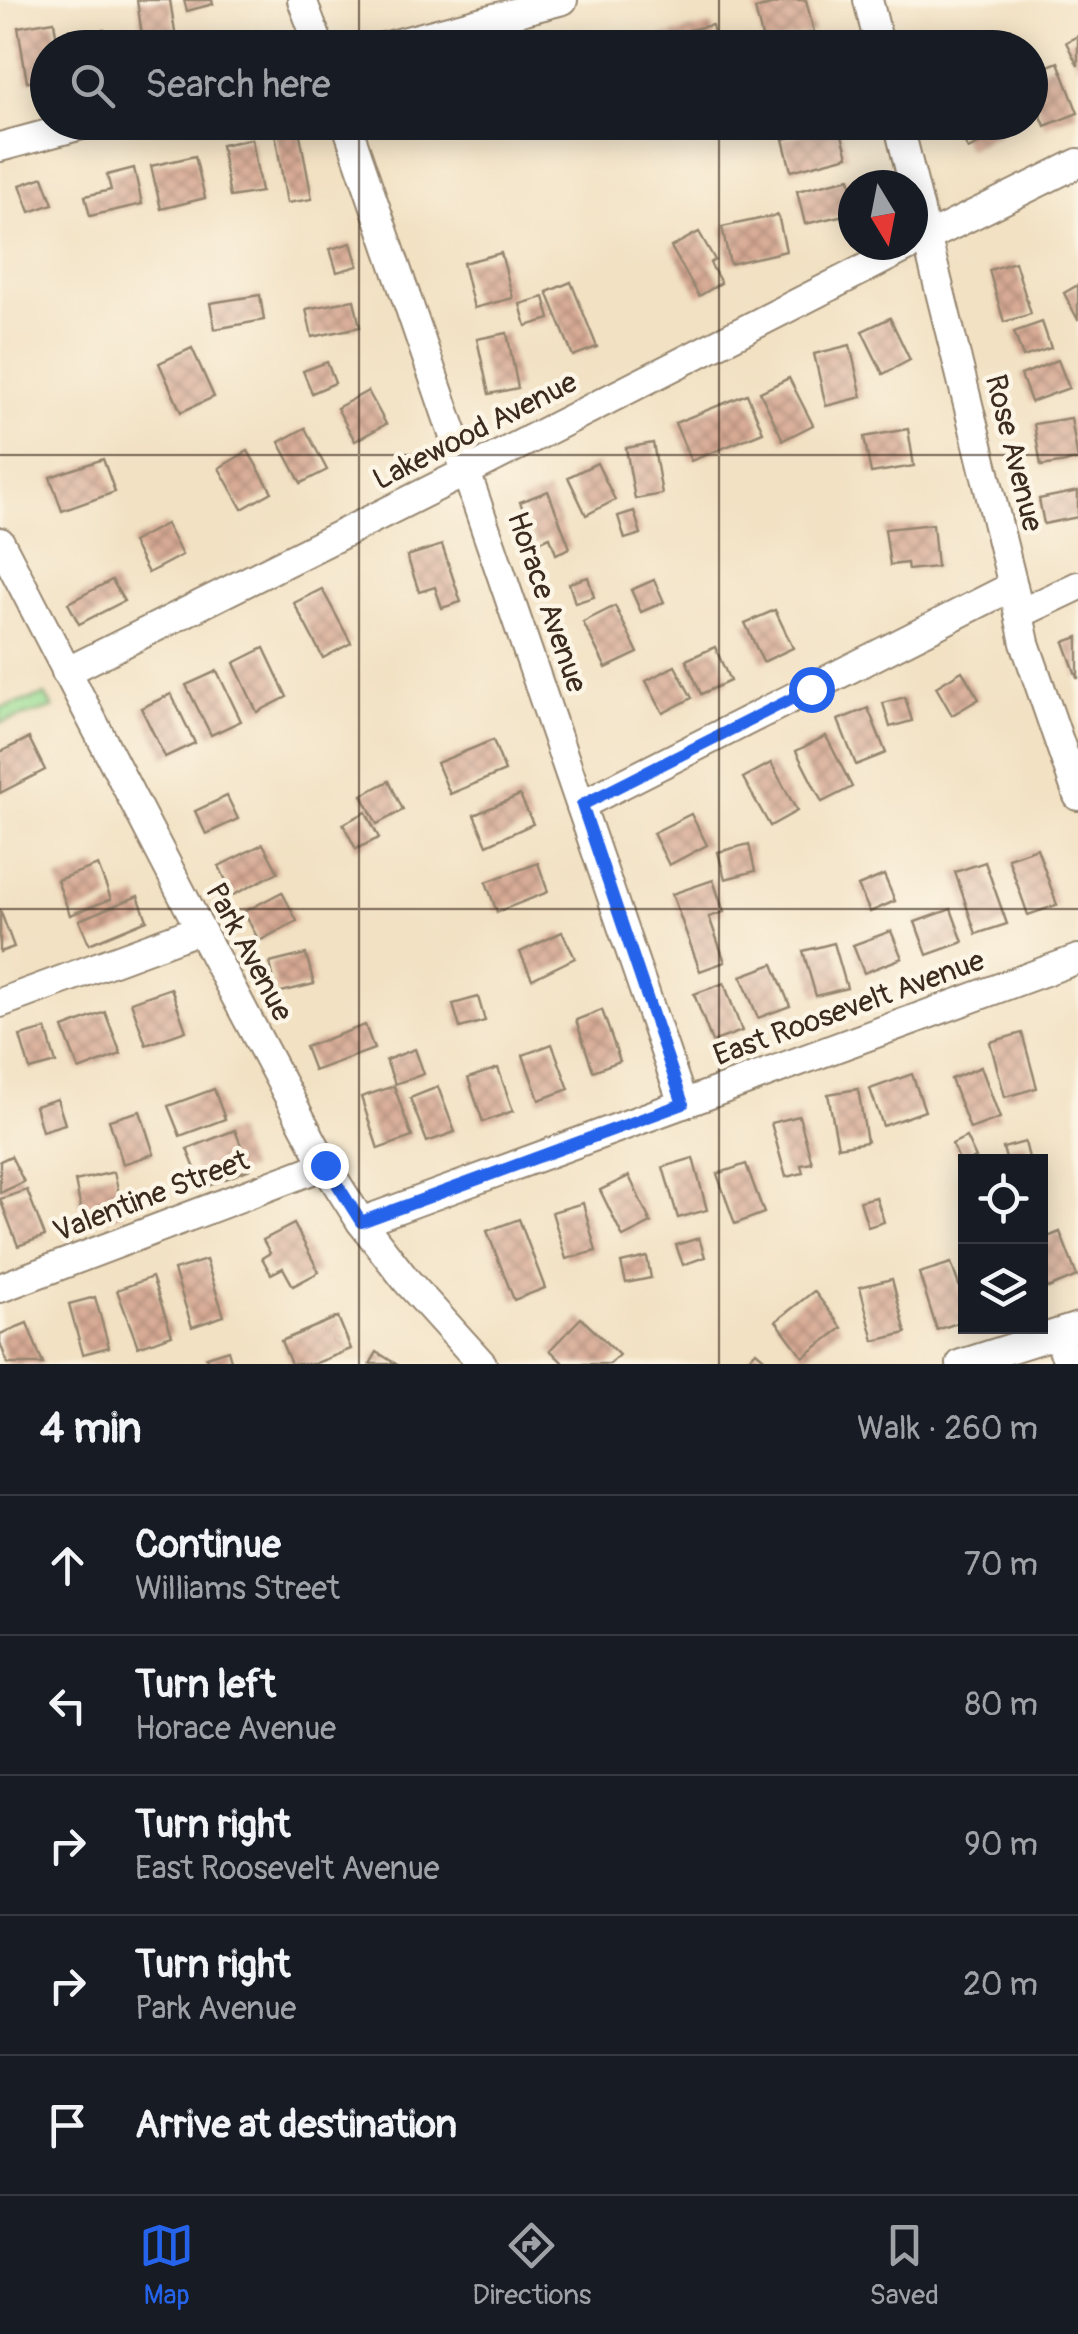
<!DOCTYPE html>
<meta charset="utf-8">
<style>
:root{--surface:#171b24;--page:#242831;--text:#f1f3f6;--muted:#9ea1a6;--line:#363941;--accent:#2563eb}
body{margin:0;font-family:Pangolin,sans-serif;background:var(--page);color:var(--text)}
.controls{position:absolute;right:30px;bottom:30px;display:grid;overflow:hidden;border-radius:0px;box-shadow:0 5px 25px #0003}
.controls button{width:90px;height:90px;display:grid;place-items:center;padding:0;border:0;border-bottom:2px solid var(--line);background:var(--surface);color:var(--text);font:50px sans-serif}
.compass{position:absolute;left:838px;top:170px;width:90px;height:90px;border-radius:50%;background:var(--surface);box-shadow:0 5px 25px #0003;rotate:170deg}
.stop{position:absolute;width:30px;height:30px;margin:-22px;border:8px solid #2563eb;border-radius:50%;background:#fff}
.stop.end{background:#2563eb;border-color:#fff;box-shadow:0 2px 10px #0008}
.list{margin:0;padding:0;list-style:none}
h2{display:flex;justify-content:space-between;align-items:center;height:130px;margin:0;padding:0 40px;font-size:42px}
h2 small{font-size:32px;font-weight:400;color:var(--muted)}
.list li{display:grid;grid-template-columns:65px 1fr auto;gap:30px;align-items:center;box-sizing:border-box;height:140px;padding:0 40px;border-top:2px solid var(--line)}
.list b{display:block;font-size:38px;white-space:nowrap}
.list p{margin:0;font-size:32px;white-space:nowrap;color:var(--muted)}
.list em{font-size:32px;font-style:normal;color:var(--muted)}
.icon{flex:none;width:55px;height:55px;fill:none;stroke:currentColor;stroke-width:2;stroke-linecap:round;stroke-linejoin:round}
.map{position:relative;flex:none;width:1078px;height:1364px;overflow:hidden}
.search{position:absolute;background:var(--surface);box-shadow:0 5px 25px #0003;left:30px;right:30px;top:30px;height:110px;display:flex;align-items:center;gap:25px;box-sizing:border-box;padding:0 35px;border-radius:55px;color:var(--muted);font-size:38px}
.sheet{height:830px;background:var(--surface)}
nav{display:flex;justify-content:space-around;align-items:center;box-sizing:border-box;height:140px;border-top:2px solid var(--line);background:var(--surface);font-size:28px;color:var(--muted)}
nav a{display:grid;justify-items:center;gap:5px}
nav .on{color:var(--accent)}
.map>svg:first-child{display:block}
.grass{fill:#9add94;stroke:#6a8459;stroke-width:2.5}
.building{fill:url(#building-cross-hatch)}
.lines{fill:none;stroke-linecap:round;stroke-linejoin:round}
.minor-casing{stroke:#968670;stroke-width:32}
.minor{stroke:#fff;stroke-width:28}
.route{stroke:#2563eb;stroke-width:12}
.grid{fill:none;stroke:#3b2a1e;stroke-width:2.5;stroke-opacity:0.55}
.labels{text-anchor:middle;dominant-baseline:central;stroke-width:9;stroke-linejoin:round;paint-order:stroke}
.street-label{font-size:30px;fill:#3b2a1e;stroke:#fcf5e5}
</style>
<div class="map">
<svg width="1078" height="1364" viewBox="0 0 1078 1364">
<defs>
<pattern id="building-cross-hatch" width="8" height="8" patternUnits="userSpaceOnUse" patternTransform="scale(2.5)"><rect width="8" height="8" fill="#d8ab95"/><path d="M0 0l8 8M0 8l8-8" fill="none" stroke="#b08b79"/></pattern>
</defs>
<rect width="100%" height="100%" fill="#fcf5e5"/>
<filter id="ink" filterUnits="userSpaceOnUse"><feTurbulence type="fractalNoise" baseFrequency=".01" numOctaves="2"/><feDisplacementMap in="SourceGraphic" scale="20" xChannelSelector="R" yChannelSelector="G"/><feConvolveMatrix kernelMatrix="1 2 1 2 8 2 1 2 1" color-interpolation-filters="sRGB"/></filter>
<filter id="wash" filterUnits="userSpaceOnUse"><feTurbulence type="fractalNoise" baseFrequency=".0048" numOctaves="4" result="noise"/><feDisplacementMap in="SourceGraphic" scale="40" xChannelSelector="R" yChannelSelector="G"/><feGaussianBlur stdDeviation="2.25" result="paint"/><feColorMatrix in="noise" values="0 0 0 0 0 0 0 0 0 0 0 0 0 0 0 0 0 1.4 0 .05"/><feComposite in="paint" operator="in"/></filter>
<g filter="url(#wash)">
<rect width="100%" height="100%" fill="#f2e1c3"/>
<polygon class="grass" points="45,695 53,708 0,723 0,708"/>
<g id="blocks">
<g class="building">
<polygon points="137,0 170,0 176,38 143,43"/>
<polygon points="184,0 212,0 213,4 187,11"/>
<polygon points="790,0 806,0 814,32 764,45 755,9"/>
<polygon points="54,21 58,48 48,48 48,78 27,82 18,27"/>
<polygon points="712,25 717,48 665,48 662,36"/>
<polygon points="104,30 108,48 76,48 73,36"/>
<polygon points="1078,36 1078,66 1066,42"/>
<polygon points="642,40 644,48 614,48 613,46"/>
<polygon points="1058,62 1078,113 1045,126 1030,89 1030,73"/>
<polygon points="446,122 477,122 477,124 448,131"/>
<polygon points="953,122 996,122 1002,132 968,149"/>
<polygon points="298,124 312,199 287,203 274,128"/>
<polygon points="839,125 848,156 791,171 783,139"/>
<polygon points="252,139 261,192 230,197 221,145"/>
<polygon points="195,156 205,198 161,209 151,166"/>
<polygon points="134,168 142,204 90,216 85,196 111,190 107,175"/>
<polygon points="43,177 53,204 30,212 20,185"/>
<polygon points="850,178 853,192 853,213 805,224 797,191"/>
<polygon points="778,215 786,251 730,264 722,227"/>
<polygon points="699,232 715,260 710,263 721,283 699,296 671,247"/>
<polygon points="351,243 358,266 337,272 330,249"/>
<polygon points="501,253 513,298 474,308 463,263"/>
<polygon points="1015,262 1031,314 1004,322 989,270"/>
<polygon points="571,282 597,347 573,356 547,292"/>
<polygon points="1078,285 1078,320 1064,293"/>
<polygon points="260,295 264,320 215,329 210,303"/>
<polygon points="544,297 550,319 526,326 520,304"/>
<polygon points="354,300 360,327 312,337 306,309"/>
<polygon points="890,318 910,360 883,374 862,331"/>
<polygon points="1042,322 1051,348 1023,357 1014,332"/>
<polygon points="507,333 518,388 489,394 477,339"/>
<polygon points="850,345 862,397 826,406 814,354"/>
<polygon points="192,348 214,397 181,412 159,363"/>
<polygon points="1058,360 1069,388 1031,402 1021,375"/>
<polygon points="327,362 335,383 312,393 303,371"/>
<polygon points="789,378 813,425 783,440 760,392"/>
<polygon points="368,391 386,424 355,441 337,408"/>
<polygon points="747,394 763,432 691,461 675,423"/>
<polygon points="1071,418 1078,460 1041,466 1034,424"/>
<polygon points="305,428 327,470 301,483 279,442"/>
<polygon points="908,429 914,466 871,473 864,437"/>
<polygon points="653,443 662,494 635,499 626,448"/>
<polygon points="248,451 272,492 242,509 219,468"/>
<polygon points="103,459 115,492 62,511 50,477"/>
<polygon points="597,463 615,500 586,515 568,477"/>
<polygon points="548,491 570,548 556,554 550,537 536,543 520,502"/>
<polygon points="1078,491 1078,517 1044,524 1039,499"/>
<polygon points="634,511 641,534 625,539 618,516"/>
<polygon points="166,524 182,555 148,573 132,542"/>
<polygon points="933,524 937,567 908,570 907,563 890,565 885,529"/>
<polygon points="442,545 461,602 442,608 435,587 419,592 407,556"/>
<polygon points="588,577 594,597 575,603 569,583"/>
<polygon points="112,580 124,601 79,624 68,603"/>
<polygon points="654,580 664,602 641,612 631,590"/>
<polygon points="322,589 351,643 323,658 294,603"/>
<polygon points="615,606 638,653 606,668 583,622"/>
<polygon points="775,610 793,648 763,662 745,623"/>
<polygon points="1078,637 1078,678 1077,678 1064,642"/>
<polygon points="715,647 730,681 701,694 686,660"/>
<polygon points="264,648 287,697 257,712 234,663"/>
<polygon points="675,666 692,698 663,713 646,681"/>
<polygon points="217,671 241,721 211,735 186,685"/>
<polygon points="962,671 979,699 952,715 936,687"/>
<polygon points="171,694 195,743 165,757 141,708"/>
<polygon points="905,697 912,721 890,727 883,703"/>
<polygon points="868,708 886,753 856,765 838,720"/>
<polygon points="826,736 852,787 822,802 796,751"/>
<polygon points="29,738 45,770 0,793 0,752"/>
<polygon points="493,740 505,771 450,794 437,763"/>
<polygon points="771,763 797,811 770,826 743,778"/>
<polygon points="389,781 403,810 377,824 362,795"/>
<polygon points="520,795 533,824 487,845 474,815"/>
<polygon points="227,796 238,819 206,834 195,811"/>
<polygon points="366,812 379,838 356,849 343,824"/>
<polygon points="691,814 707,845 669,865 653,833"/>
<polygon points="263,844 278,872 233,895 219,866"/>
<polygon points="749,844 755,871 725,879 718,852"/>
<polygon points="1037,848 1057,905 1028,915 1008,858"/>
<polygon points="985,862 1007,924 976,934 955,872"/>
<polygon points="538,863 548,892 497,912 486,882"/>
<polygon points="98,865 111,899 70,915 57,880"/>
<polygon points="884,875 895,901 870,912 858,886"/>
<polygon points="713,880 724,912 709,917 725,962 700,971 672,894"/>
<polygon points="282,892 297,921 259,941 244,912"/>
<polygon points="138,896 147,920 89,944 79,920"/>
<polygon points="951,909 963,942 927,955 915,922"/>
<polygon points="0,910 14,947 0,952"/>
<polygon points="891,931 902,958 864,973 853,945"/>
<polygon points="562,932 575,958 532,979 520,952"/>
<polygon points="834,943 847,988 816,996 803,951"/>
<polygon points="306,954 314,984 277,993 270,963"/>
<polygon points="773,964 790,1006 758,1018 741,976"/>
<polygon points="724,983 742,1031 712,1042 694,994"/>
<polygon points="171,988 186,1031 146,1045 131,1002"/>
<polygon points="478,997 485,1021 460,1028 453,1004"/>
<polygon points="602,1010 620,1061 593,1071 576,1020"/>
<polygon points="105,1012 121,1054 79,1070 63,1028"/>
<polygon points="365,1025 374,1049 314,1071 305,1047"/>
<polygon points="46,1029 56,1063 30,1070 20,1036"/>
<polygon points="1022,1033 1037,1088 1005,1097 990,1042"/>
<polygon points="552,1044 569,1089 539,1100 523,1055"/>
<polygon points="415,1049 424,1074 395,1084 386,1060"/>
<polygon points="981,1067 1000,1118 970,1129 951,1079"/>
<polygon points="498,1068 513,1111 483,1122 468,1078"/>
<polygon points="912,1074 925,1111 883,1126 870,1089"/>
<polygon points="394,1086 412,1137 378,1149 361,1097"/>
<polygon points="438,1087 455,1132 427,1142 410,1098"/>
<polygon points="214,1089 225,1119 180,1136 168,1106"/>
<polygon points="858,1089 867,1142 838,1147 828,1094"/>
<polygon points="57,1099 65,1124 42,1131 35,1106"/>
<polygon points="140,1111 154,1154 123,1164 109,1120"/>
<polygon points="799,1116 812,1163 801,1165 803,1173 786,1177 771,1123"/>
<polygon points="235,1130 250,1169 203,1188 187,1149"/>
<polygon points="966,1137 976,1158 961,1164 952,1144"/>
<polygon points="1025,1142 1030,1162 1007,1162 1003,1148"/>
<polygon points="11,1156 24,1182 0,1193 0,1161"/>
<polygon points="693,1158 707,1210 678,1218 663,1167"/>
<polygon points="746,1164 764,1213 735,1224 717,1174"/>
<polygon points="114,1172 124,1215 84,1224 75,1181"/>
<polygon points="629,1176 651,1223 623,1237 600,1190"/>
<polygon points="27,1190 45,1236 18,1246 0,1199"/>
<polygon points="876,1197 884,1222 868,1227 860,1201"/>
<polygon points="583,1203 596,1251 566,1259 552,1212"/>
<polygon points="519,1219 545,1288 514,1300 487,1231"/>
<polygon points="294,1224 319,1272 293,1286 283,1268 271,1274 262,1258 270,1253 263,1240"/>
<polygon points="1060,1232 1077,1276 1048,1288 1040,1269 1040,1240"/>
<polygon points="699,1238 705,1257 683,1265 676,1245"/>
<polygon points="647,1257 651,1278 626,1283 621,1263"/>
<polygon points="206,1260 224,1316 192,1327 174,1270"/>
<polygon points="951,1263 966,1305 966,1320 937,1330 919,1273"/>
<polygon points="152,1277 172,1335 138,1347 117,1290"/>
<polygon points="892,1279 906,1333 874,1341 860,1287"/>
<polygon points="814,1291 842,1328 803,1357 776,1321"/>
<polygon points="95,1297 109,1347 83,1354 69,1304"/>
<polygon points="338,1317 351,1349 314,1364 291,1364 281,1341"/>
<polygon points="581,1318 619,1355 610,1364 564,1364 550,1350"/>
<polygon points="27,1323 43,1364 8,1364 0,1343 0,1334"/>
<polygon points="228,1350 232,1364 209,1364 206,1357"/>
<polygon points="756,1351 771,1364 744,1364"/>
<polygon points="377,1352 396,1364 370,1364"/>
</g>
</g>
</g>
<g filter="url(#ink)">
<use href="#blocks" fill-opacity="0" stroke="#968670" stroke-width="2.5"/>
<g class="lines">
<defs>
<g id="minor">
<polyline points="302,0 320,48"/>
<polyline points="868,0 880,48"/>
<polyline points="380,48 563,0"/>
<polyline points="346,122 683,1104"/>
<polyline points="898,122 1013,586 1025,643 1078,796"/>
<polyline points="0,147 93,122"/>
<polyline points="914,244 1078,163"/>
<polyline points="0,542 200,929 325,1165 361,1222 406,1280 482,1364"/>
<polyline points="1019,614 1078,586"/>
<polyline points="66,672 468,471 911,245"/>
<polyline points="581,805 1013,586"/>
<polyline points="0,1003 200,929"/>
<polyline points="361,1222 1078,959"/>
<polyline points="0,1288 325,1165"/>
<polyline points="1056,1335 1070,1364"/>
<polyline points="961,1364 1078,1327"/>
</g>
</defs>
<use href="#minor" class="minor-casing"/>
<use href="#minor" class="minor"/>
</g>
</g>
<g class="lines" filter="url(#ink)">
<polyline class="route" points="325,1165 361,1222 683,1104 582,805 811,689"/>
</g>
<path class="grid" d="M359,0V48M719,0V48M359,122V1364M719,122V1364M0,455H1078M0,909H1078"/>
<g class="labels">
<g class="street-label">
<text transform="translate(475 431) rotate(-27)">Lakewood Avenue</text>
<text transform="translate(1014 453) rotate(76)">Rose Avenue</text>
<text transform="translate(547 602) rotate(71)">Horace Avenue</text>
<text transform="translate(249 952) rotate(62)">Park Avenue</text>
<text transform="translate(849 1008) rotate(-20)">East Roosevelt Avenue</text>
<text transform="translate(151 1196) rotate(-21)">Valentine Street</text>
</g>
</g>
</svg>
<div class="controls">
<button><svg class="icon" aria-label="locate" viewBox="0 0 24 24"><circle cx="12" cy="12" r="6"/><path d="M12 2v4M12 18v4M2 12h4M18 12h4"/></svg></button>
<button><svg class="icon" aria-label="layers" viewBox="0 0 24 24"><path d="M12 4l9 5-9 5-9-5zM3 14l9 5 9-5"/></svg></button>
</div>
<svg class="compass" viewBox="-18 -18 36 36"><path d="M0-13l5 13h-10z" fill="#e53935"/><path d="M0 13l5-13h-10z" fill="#9ea1a6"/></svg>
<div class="stop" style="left:811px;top:689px"></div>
<div class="stop end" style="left:325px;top:1165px"></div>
<div class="search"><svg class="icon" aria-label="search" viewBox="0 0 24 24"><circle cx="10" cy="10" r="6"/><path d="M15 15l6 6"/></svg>Search here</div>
</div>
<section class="sheet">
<h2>4 min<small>Walk · 260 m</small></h2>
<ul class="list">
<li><svg class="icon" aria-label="ahead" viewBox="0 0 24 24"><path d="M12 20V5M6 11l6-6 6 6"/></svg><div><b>Continue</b><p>Williams Street</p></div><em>70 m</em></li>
<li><svg class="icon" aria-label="left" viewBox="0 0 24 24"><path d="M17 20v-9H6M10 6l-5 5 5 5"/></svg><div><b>Turn left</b><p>Horace Avenue</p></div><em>80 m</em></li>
<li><svg class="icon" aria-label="right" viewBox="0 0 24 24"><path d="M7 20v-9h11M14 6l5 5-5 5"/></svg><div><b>Turn right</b><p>East Roosevelt Avenue</p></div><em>90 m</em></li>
<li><svg class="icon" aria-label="right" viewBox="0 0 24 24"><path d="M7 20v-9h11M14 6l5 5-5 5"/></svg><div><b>Turn right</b><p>Park Avenue</p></div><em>20 m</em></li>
<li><svg class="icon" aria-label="arrive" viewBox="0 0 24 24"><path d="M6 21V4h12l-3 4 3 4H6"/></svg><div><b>Arrive at destination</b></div></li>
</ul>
</section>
<nav>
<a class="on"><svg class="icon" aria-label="map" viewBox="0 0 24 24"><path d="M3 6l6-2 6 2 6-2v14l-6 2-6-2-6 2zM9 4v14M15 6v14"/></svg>Map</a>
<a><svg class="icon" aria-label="directions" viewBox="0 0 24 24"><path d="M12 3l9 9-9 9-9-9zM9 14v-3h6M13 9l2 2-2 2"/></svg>Directions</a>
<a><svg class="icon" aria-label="saved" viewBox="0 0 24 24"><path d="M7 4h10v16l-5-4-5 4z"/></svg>Saved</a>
</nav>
